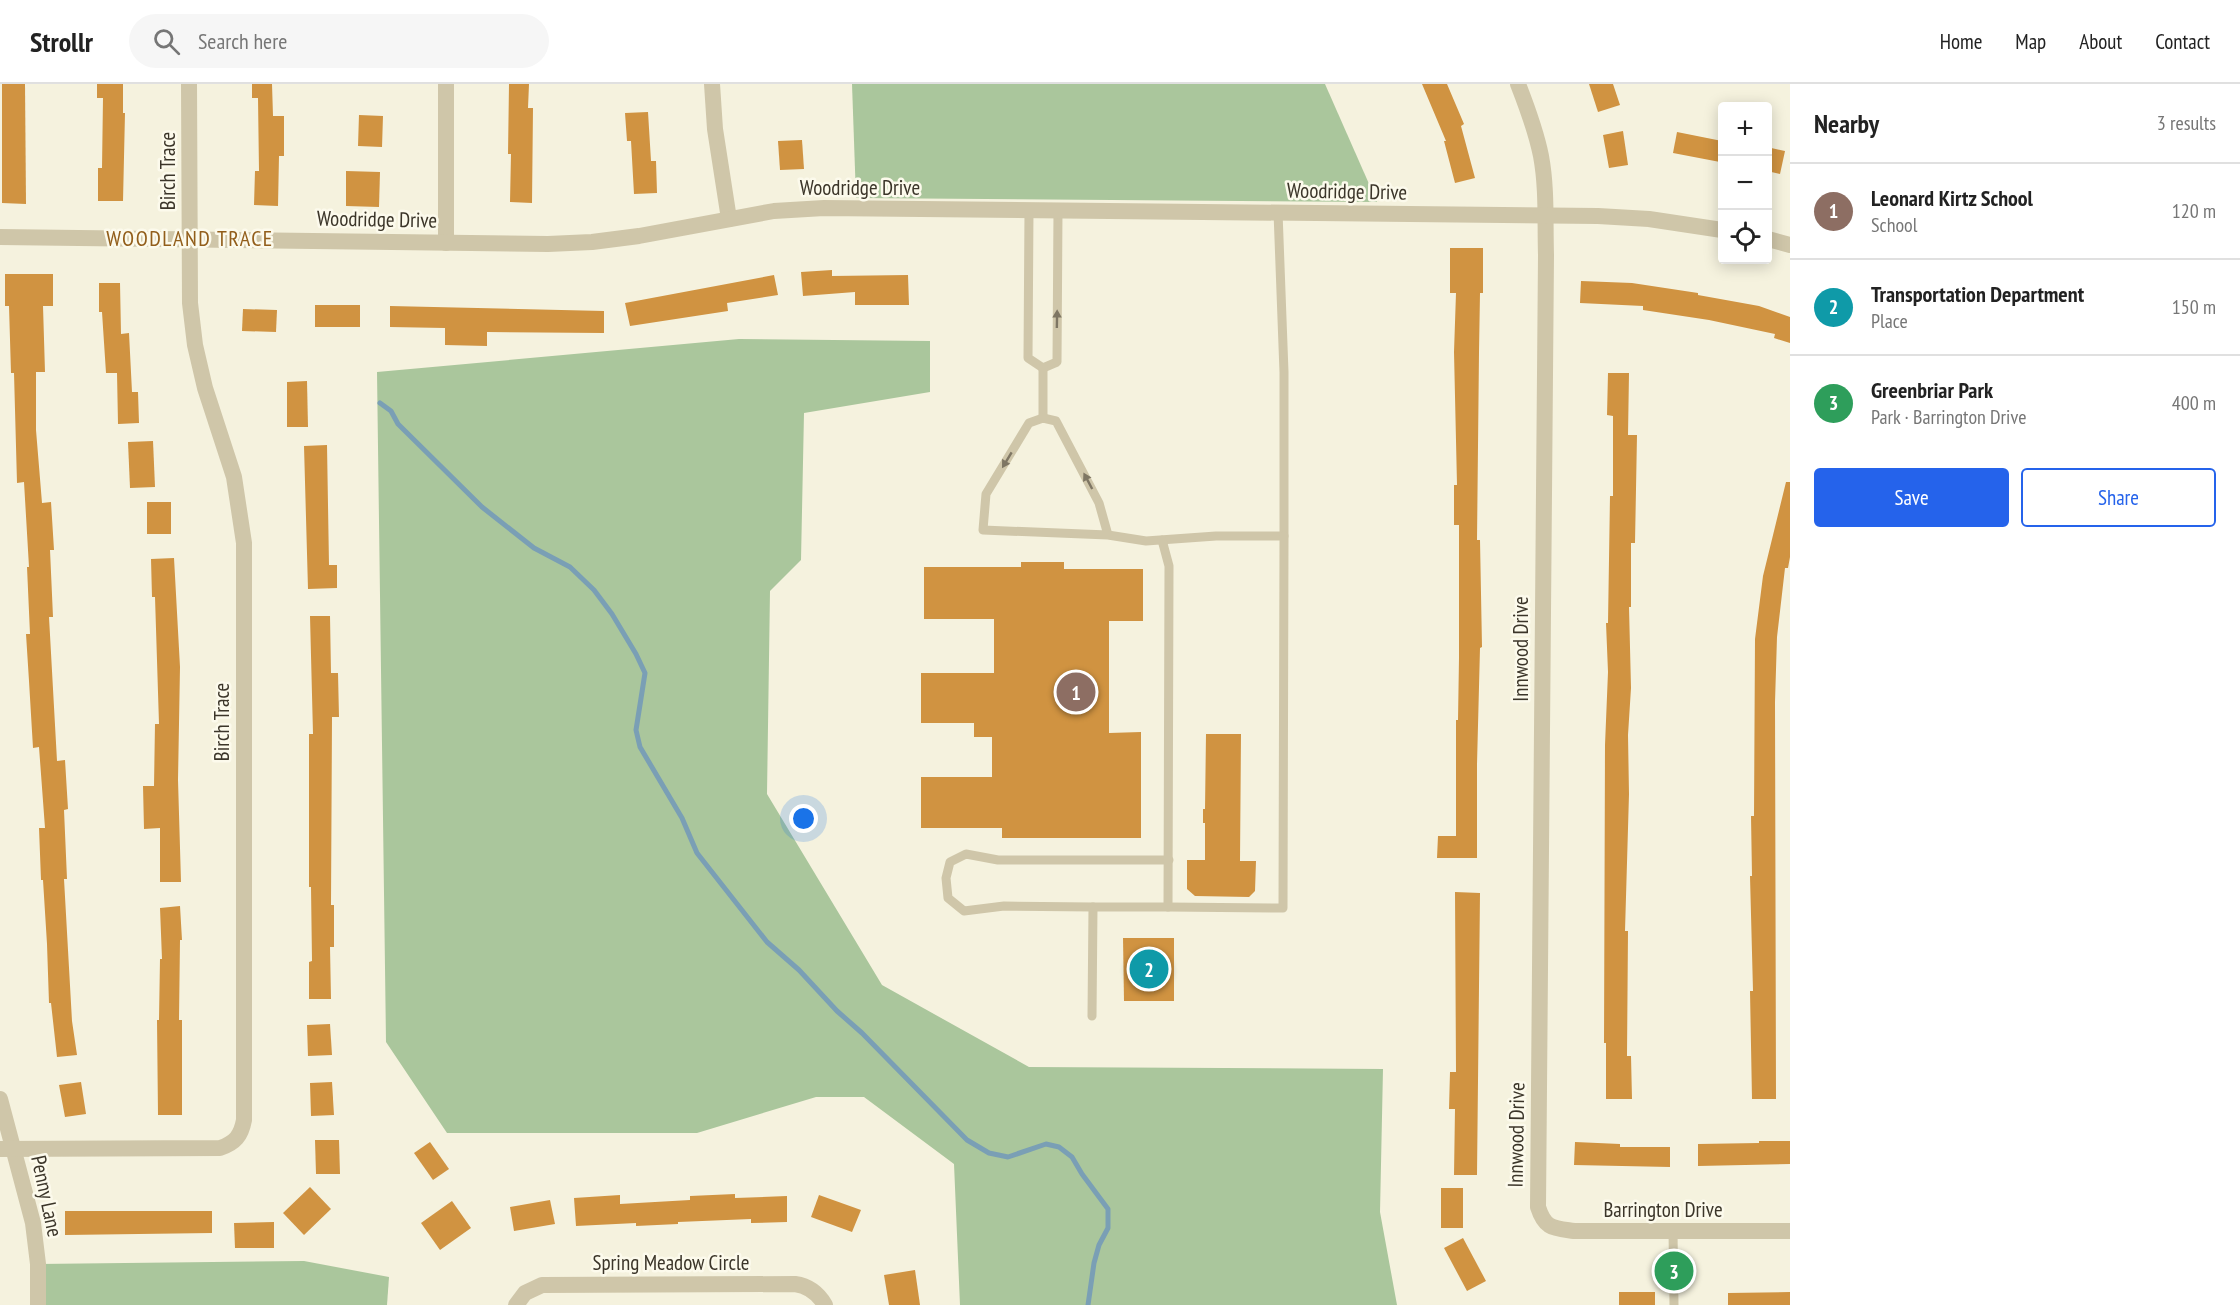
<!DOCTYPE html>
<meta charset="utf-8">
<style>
:root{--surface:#fff;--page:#f6f6f6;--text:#222;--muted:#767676;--line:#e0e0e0;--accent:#2563eb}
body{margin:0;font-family:"PT Sans Narrow",sans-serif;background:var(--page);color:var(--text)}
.controls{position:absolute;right:18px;top:18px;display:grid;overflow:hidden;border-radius:6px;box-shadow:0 3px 15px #0003}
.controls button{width:54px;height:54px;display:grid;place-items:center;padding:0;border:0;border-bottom:2px solid var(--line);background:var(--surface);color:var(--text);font:30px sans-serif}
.you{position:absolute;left:804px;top:735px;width:21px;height:21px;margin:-15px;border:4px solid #fff;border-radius:50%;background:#1a73e8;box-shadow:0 0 0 9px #1a73e833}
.badge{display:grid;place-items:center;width:39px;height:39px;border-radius:50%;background:var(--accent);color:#fff;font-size:20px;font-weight:700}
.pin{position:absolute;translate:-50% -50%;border:3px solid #fff;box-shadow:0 2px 6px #0006}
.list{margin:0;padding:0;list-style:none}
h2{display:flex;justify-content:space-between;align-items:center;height:78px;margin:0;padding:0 24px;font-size:26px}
h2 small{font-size:20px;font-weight:400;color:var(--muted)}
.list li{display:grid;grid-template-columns:39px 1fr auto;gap:18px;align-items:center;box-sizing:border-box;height:96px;padding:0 24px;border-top:2px solid var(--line)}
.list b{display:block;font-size:22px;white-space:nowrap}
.list p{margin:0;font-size:20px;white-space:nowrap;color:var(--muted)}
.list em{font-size:20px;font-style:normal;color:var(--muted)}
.actions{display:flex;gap:12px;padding:18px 24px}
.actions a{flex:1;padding:14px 0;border:2px solid var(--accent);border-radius:6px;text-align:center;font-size:21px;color:var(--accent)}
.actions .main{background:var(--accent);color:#fff}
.icon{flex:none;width:33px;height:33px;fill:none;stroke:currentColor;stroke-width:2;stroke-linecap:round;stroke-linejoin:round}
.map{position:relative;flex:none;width:1790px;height:1221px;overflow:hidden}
header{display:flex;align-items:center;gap:36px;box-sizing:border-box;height:84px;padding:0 30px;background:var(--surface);border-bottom:2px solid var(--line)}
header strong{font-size:28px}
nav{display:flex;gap:33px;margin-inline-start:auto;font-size:21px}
.search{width:420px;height:54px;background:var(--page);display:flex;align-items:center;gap:15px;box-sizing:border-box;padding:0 21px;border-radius:33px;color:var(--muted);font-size:22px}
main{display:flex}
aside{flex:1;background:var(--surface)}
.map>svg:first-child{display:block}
.green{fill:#aac69c}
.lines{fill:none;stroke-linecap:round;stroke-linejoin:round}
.stream{stroke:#7a9fb5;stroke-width:5}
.building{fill:#d09341}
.service{stroke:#cfc6a9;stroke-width:9}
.minor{stroke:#cfc6a9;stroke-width:16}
.oneway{fill:#7e7663}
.labels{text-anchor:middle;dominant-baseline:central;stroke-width:5;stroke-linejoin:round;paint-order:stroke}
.street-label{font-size:21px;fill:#3b3529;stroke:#fcfaec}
.neighbourhood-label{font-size:22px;letter-spacing:1.5px;fill:#925e1b;stroke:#fcfaec}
</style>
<header>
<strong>Strollr</strong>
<div class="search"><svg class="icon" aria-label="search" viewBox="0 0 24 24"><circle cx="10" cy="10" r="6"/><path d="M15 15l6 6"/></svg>Search here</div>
<nav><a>Home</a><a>Map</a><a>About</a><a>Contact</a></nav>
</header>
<main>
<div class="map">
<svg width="1790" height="1221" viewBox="0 0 1790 1221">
<rect width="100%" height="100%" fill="#f5f2de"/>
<g class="green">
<polygon points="852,0 1325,0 1377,118 856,114"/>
<polygon points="739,255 930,257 930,308 804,329 801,476 770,507 767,710 882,901 1029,983 1383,985 1380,1128 1397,1221 960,1221 954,1080 864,1013 816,1013 697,1049 447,1049 386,958 377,288"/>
<polygon points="304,1177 389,1193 387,1221 38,1221 38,1180"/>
</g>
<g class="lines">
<polyline class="stream" points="380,319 391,327 398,340 482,423 534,464 570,483 594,506 612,530 636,570 645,589 636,646 640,663 682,734 697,769 767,858 799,886 837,927 862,949 967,1056 989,1069 1008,1073 1046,1060 1059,1063 1072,1073 1082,1090 1108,1125 1108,1144 1099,1161 1094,1179 1088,1221"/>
</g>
<g class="building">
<polygon points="2,0 25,0 26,120 2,119"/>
<polygon points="97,0 123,0 123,29 125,29 123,117 98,117 98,84 102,84 103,14 97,14"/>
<polygon points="252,0 272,0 273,32 284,32 284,72 279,72 278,122 254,121 255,87 259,87 258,14 252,14"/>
<polygon points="509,0 529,0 528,24 533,24 532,119 510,118 511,70 508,70"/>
<polygon points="1422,0 1447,0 1464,40 1461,42 1475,94 1455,99 1444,57 1446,57"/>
<polygon points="1589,0 1613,0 1620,21 1598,28"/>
<polygon points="648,28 651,77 656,77 657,109 634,110 631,57 627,57 625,29"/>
<polygon points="359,31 383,32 382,63 358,62"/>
<polygon points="1623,47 1628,81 1609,84 1603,51"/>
<polygon points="1677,48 1722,57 1720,78 1673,69"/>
<polygon points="802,56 804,85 780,86 778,57"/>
<polygon points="1767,63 1785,67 1780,90 1767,87"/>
<polygon points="346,87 380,88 379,123 346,122"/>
<polygon points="1450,164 1483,164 1483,209 1480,209 1479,268 1477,456 1480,456 1482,563 1480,564 1477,680 1477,774 1437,774 1438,752 1456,752 1456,636 1458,636 1459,574 1459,441 1454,441 1454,401 1457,401 1454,268 1456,209 1450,209"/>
<polygon points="832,186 832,192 908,191 909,221 855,221 855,208 803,212 801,188"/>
<polygon points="5,190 53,190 53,222 43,222 45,288 36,288 36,346 42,419 51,418 54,466 50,466 53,533 49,533 57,677 65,676 68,725 64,726 67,795 64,795 72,937 77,971 57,973 51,919 49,919 47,860 43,796 41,796 39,744 45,744 39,663 33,664 29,597 26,550 30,550 27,483 29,483 24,398 17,399 14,289 11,289 9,222 5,222"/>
<polygon points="774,191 778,211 727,219 728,227 630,242 625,219"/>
<polygon points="1581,197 1632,199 1698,209 1698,211 1759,222 1790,233 1790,259 1774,254 1775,250 1709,236 1643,226 1643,222 1580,219"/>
<polygon points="99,199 120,199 121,250 129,249 132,308 138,308 139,339 118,340 117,289 106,289 102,228 99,228"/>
<rect x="315" y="221" width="45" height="22"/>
<polygon points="390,222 604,227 604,249 487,248 487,262 445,261 445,244 390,243"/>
<polygon points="243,225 277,226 276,248 242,247"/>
<polygon points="1608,289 1629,289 1628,351 1637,351 1635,459 1631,459 1631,523 1629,523 1631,604 1628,651 1629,710 1625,847 1628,847 1627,972 1631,972 1632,1015 1606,1015 1606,959 1604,959 1605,661 1608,588 1606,539 1608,539 1610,412 1613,412 1613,332 1607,331"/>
<polygon points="307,297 308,343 287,343 287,298"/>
<polygon points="153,357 155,403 130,404 128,358"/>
<polygon points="327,361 329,481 337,481 337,504 308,505 304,362"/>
<polygon points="1786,398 1790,398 1790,473 1788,484 1785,484 1777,553 1775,618 1776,1015 1752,1015 1750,907 1753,907 1750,792 1752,792 1751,732 1754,732 1755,555 1763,492"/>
<rect x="147" y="418" width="24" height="32"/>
<polygon points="174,474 180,583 178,696 181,798 160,798 160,744 144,745 143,702 154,702 155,640 159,640 155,513 152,513 151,475"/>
<polygon points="1021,478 1064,478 1064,485 1143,485 1143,537 1109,537 1109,649 1141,648 1141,754 1002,754 1002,744 921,744 921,693 992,693 992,653 974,653 974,639 921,639 921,589 994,589 994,535 924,535 924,483 1021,483"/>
<polygon points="310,532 330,532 331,589 338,589 339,633 332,633 331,821 334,821 334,863 330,863 331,915 309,915 309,878 312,877 311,803 309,803 309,650 313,650"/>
<polygon points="1206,650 1241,650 1240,777 1256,777 1255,807 1249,813 1195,812 1187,805 1187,776 1205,776 1205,739 1203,739 1203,725 1205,725"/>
<polygon points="1455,808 1480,809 1477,1091 1454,1091 1455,1025 1449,1025 1450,988 1456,988"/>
<polygon points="180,822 182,856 180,856 179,936 182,936 182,1031 158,1031 157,936 159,936 160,875 162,875 160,824"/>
<polygon points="1123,854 1174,854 1174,917 1124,917"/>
<polygon points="330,940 332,971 308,972 307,941"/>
<polygon points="81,998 86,1030 65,1033 59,1001"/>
<polygon points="332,998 334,1031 311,1032 310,999"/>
<polygon points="315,1056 339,1056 340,1090 316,1090"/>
<polygon points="1759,1057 1790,1057 1790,1080 1698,1082 1698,1060 1759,1059"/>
<polygon points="430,1058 449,1085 433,1096 414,1069"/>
<polygon points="1575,1058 1620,1060 1620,1063 1670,1063 1670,1083 1574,1081"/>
<polygon points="310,1103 331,1125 304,1151 283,1129"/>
<rect x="1441" y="1104" width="22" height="40"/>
<polygon points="735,1110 735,1114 787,1112 787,1138 751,1139 751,1135 678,1138 678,1140 636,1142 636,1139 576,1142 574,1114 620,1111 620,1120 690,1116 690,1112"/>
<polygon points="819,1111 861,1126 852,1148 811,1133"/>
<polygon points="550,1116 555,1140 514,1147 510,1123"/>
<polygon points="452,1117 471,1144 440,1166 421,1139"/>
<polygon points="65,1127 212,1127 212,1149 65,1151"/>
<polygon points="274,1138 274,1164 235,1164 234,1139"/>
<polygon points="1463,1154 1486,1197 1467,1207 1444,1164"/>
<polygon points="915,1186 920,1221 889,1221 884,1191"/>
<rect x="1619" y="1208" width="36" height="13"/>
<polygon points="1790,1208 1790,1221 1728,1221 1728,1209"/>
</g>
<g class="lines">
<g class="service">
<polyline points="1029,126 1028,274 1043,284"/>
<polyline points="1043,284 1057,278 1058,127"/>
<polyline points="1043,284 1043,334"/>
<polyline points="1108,451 1099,419 1056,337 1043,334 1029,339 986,410 983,446 1108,451 1146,457 1216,452 1284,452 1284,288 1278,128"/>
<polyline points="1093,823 1004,822 964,827 948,814 946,794 950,778 966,770 998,776 1169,776"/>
<polyline points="1168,823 1283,824 1284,452"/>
<polyline points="1092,932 1093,823 1168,823 1169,482 1162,456"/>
<polyline points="1673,1147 1674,1221"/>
</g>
<g class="minor">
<polyline points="446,0 446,159"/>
<polyline points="712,0 715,45 729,135"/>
<path d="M1518,0C1527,23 1536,47 1541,72C1547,104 1545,138 1546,171L1538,1123C1545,1145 1553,1144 1574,1147H1790"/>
<polyline points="0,153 548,160 592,158 639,152 774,127 824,124 1598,132 1649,135 1722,146"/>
<polyline points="1768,155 1790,161"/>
<polyline points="0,1015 33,1139 38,1180 38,1221"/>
<path d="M0,1065L220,1064C235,1059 241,1052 244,1036V459L234,393L205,304L195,261L190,219L189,0"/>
<path d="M516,1221L525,1209L542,1201L795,1200C809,1202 818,1209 825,1221"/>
</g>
</g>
<defs><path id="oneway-solid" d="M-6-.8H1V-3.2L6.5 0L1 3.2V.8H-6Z" transform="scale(1.5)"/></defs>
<g class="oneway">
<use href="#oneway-solid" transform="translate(1057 235) rotate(-89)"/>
<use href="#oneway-solid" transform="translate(1007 376) rotate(121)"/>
<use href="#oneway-solid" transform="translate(1088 397) rotate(-118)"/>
</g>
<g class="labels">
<g class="street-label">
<text transform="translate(167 87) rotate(-90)">Birch Trace</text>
<text x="860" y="103">Woodridge Drive</text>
<text transform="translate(1347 107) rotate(1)">Woodridge Drive</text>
<text transform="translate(377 135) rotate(1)">Woodridge Drive</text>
<text transform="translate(1520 565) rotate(-90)">Innwood Drive</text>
<text transform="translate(221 638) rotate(-90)">Birch Trace</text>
<text transform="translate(1516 1051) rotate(-89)">Innwood Drive</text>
<text transform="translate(47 1112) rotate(78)">Penny Lane</text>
<text x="1663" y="1125">Barrington Drive</text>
<text x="671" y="1178">Spring Meadow Circle</text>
</g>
<g class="neighbourhood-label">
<text x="190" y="154">WOODLAND TRACE</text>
</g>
</g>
</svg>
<div class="controls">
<button>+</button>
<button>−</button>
<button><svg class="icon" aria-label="locate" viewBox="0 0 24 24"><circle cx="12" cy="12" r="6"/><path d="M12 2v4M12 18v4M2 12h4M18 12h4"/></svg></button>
</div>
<div class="you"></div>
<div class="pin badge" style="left:1076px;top:608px;background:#8d6e63">1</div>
<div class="pin badge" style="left:1149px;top:885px;background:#0f9aa8">2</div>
<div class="pin badge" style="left:1674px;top:1187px;background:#2e9e5b">3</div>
</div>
<aside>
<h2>Nearby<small>3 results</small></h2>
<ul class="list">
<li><span class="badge" style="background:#8d6e63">1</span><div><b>Leonard Kirtz School</b><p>School</p></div><em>120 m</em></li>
<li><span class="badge" style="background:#0f9aa8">2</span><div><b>Transportation Department</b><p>Place</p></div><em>150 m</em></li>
<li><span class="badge" style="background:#2e9e5b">3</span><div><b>Greenbriar Park</b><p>Park · Barrington Drive</p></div><em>400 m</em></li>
</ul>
<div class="actions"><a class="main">Save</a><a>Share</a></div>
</aside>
</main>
